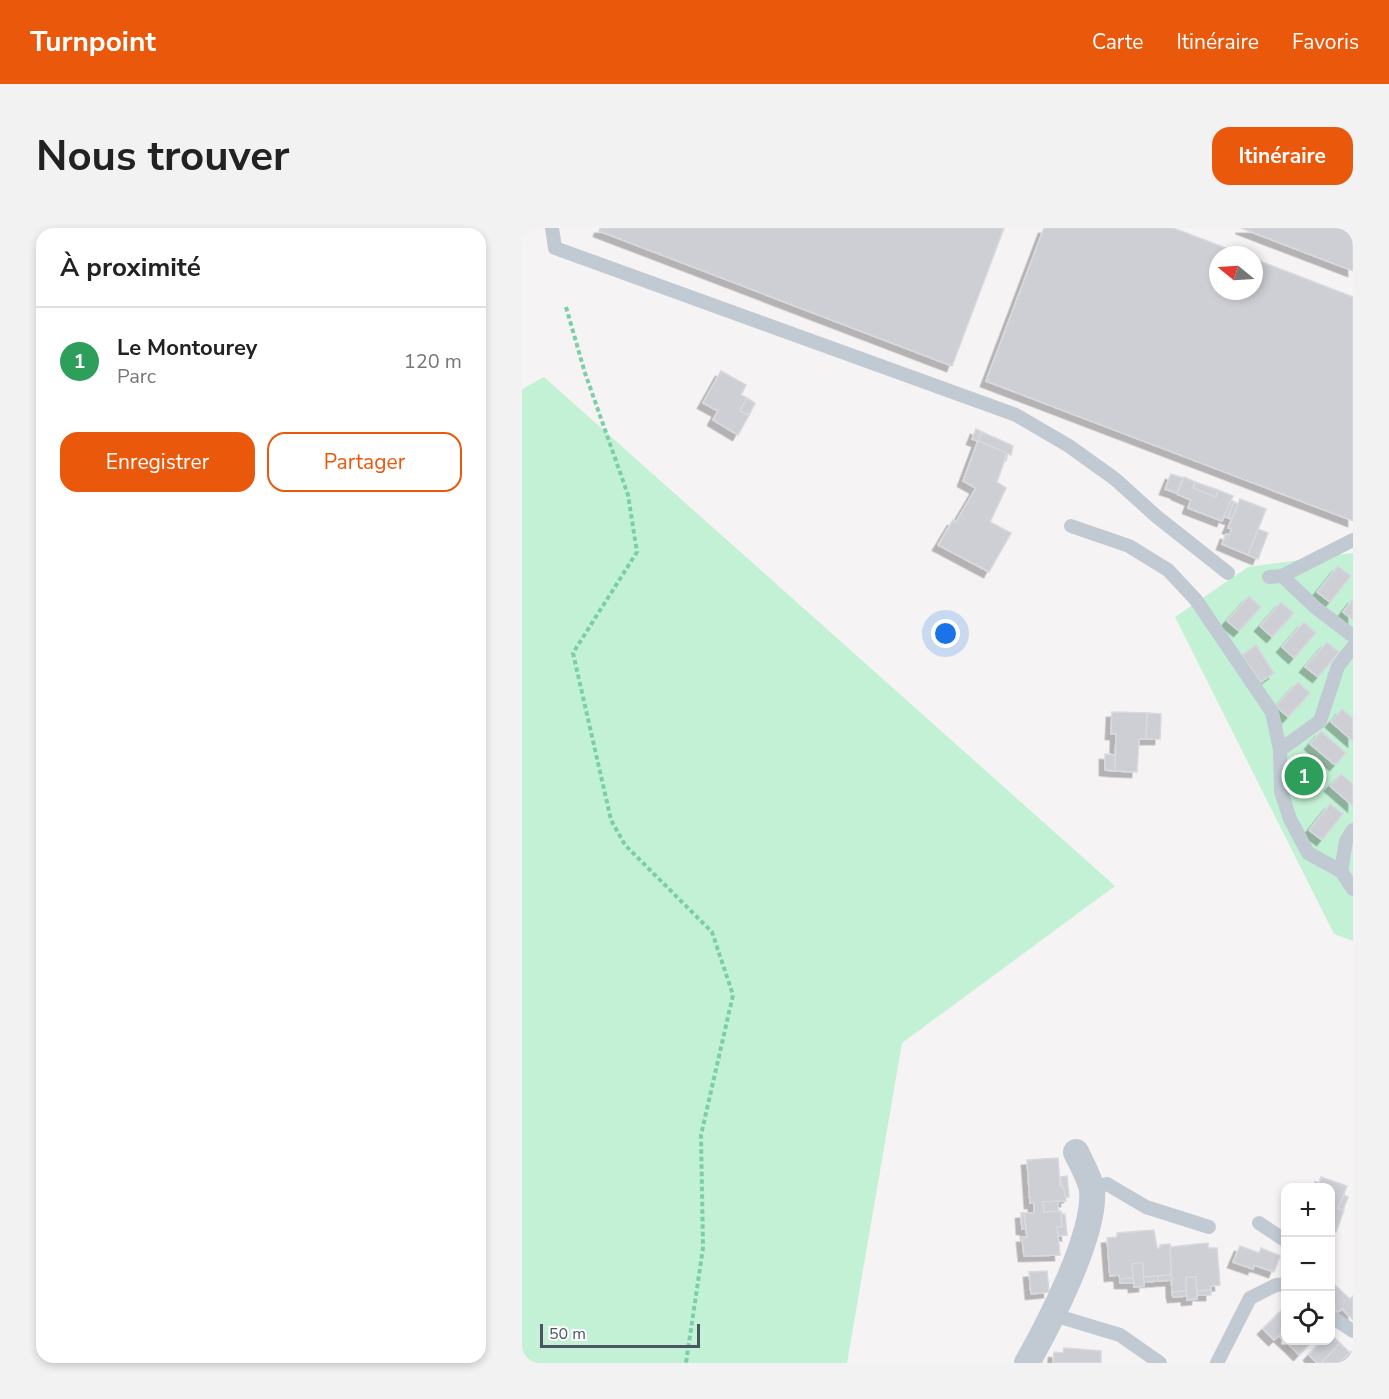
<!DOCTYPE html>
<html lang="fr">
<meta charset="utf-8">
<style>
:root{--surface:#fff;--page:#f2f2f2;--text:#222;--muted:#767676;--line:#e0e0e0;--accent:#ea580c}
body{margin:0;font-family:"Nunito Sans",sans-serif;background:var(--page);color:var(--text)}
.controls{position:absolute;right:18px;bottom:18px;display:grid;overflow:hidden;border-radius:12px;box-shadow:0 3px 9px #0003}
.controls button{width:54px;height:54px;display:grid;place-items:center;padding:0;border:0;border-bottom:2px solid var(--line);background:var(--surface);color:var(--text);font:30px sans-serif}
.compass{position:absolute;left:687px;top:18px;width:54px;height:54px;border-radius:50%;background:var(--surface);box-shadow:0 3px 9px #0003;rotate:288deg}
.scale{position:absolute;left:18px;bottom:15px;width:160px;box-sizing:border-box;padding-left:6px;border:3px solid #4a5661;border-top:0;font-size:16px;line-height:21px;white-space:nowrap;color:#4a5661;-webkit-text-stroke:4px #fff;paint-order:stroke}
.you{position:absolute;left:424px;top:406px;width:21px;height:21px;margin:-15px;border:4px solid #fff;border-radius:50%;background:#1a73e8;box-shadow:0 0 0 9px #1a73e833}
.badge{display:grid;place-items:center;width:39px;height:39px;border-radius:50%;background:var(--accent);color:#fff;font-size:20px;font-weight:700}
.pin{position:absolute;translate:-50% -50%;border:3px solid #fff;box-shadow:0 2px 6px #0006}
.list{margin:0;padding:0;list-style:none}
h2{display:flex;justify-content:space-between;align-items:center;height:78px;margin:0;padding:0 24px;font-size:26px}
h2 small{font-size:20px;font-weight:400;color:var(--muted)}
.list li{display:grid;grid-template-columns:39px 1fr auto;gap:18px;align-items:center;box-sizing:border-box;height:108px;padding:0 24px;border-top:2px solid var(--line)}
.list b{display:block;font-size:22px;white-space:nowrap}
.list p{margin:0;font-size:20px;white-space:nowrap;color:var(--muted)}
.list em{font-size:20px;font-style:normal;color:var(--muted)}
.actions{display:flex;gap:12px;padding:18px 24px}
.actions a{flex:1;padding:14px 0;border:2px solid var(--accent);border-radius:18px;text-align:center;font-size:21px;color:var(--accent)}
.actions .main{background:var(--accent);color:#fff}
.icon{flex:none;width:33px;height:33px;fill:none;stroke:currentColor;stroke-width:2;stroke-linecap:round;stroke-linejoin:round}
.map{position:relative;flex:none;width:831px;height:1135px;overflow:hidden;border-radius:18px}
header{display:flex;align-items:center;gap:36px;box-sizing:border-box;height:84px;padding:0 30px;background:var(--accent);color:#fff}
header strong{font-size:28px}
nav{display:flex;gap:33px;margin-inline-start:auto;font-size:21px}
.intro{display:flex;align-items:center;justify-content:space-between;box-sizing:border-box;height:144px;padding:0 36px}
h1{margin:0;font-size:42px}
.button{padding:15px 27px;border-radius:18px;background:var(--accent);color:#fff;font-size:21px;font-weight:700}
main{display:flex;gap:36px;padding:0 36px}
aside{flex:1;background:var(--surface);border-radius:18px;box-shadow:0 3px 9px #0003}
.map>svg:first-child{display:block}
.green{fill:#c3f1d5}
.building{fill:#cdcfd5;stroke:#d7d9de;stroke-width:1.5;filter:url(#shadow)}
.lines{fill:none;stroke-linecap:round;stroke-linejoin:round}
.path{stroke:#7ad0a6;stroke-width:4;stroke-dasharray:4.5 3;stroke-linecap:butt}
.lane{stroke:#c1cad2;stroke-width:14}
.street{stroke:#c1cad2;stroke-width:26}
</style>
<header>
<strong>Turnpoint</strong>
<nav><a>Carte</a><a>Itinéraire</a><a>Favoris</a></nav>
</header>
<div class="intro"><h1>Nous trouver</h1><a class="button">Itinéraire</a></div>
<main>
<aside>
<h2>À proximité<small></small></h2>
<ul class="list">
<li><span class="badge" style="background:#2e9e5b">1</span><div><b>Le Montourey</b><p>Parc</p></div><em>120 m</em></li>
</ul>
<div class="actions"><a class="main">Enregistrer</a><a>Partager</a></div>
</aside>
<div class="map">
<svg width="831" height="1135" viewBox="0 0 831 1135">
<defs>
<filter id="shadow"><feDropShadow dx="-5.5" dy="5.5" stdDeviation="0" flood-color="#0004"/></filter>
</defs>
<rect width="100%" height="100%" fill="#f5f3f3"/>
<g class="green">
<polygon points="22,149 593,658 380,815 325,1135 0,1135 0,161"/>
<polygon points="831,325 831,713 812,706 653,389 726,339"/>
</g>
<g class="building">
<polygon points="78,0 482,0 430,138 77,3"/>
<polygon points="522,0 651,0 722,27 696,27 696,63 732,63 732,31 831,69 831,293 464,153"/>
<polygon points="719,0 831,0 831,43"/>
<polygon points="199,143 224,157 219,167 225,170 218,183 227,187 216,207 191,192 196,183 181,175"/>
<polygon points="225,170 233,175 227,187 218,183"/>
<polygon points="454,201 460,204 456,213 450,211"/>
<polygon points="460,204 491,218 489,227 456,213"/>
<polygon points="456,213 485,225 475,254 484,260 468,294 489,305 467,344 416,317 431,292 434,294 454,260 441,253"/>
<polygon points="649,246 661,250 655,265 643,261"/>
<polygon points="662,249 673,254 671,260 694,269 696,262 711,268 700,293 666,280 669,272 655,266"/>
<polygon points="673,254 696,262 694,269 671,260"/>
<polygon points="718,271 744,281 726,327 700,316 704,306 707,307 710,301 706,300"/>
<polygon points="709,272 712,274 706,290 702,288"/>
<polygon points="712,274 716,276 710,291 706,290"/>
<polygon points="736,301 746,305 736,331 726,327"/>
<polygon points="816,338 829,348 808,374 795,364"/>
<polygon points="727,368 739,379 717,403 705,393"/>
<polygon points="831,371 831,392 821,384"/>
<polygon points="759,374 772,385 750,409 738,398"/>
<polygon points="782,394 794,405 772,430 760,419"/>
<polygon points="805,414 817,424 796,449 783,439"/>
<polygon points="734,417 752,445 739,454 720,427"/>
<polygon points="776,454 788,465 766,489 754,478"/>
<polygon points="820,481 831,491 831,513 809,494"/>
<polygon points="590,484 625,485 624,511 617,511 615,544 593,543 594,506 589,506"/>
<polygon points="625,485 639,486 638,511 624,511"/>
<polygon points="799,503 824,525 813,537 788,516"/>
<polygon points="583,526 593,527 593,543 583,542"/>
<polygon points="780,527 805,549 794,561 769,540"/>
<polygon points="819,546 831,556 831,578 808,558"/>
<polygon points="808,576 821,586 800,612 787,602"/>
<polygon points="536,930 538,958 542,957 544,973 521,974 522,984 539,983 540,999 535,999 538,1027 502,1028 500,1009 505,1009 502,985 512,985 512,975 508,975 505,932"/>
<polygon points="545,948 547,969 544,969 538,949"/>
<polygon points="799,949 825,958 816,980 822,982 814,1004 808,1002 808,960 796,960"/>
<polygon points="822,967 826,969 821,982 816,980"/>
<polygon points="536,973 536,983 522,984 521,974"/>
<polygon points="499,985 502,985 504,1001 500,1001"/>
<polygon points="539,986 543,986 545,1007 536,1008 535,999 540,999"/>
<polygon points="632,1002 635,1020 638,1020 638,1017 648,1016 649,1047 621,1049 621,1035 610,1036 611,1050 598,1051 597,1047 588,1048 585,1010 595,1009 595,1005"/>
<polygon points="686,1015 686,1020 695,1020 698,1057 689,1058 689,1062 675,1063 674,1049 664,1049 664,1063 650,1064 648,1019"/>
<polygon points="718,1018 737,1025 739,1020 758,1028 752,1044 732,1037 731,1041 711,1034"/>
<polygon points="621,1035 622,1058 612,1059 610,1036"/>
<polygon points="525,1043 527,1064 509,1066 507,1044"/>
<polygon points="649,1047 650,1052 636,1053 636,1048"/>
<polygon points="636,1048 636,1053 622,1054 621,1049"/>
<polygon points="664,1049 674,1049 675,1071 665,1072"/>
<polygon points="611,1050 612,1055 598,1055 598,1051"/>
<polygon points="813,1057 828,1071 831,1068 831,1092 820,1081 816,1084 808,1077 808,1062"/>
<polygon points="689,1062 689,1067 675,1067 675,1063"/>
<polygon points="664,1063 665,1068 651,1069 650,1064"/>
<polygon points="762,1080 764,1101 752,1112 741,1101"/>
<polygon points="764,1101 764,1112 772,1112 767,1117 757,1108"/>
<polygon points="808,1106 818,1115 799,1135 795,1135 787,1127 801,1112 808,1112"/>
<polygon points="772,1112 791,1112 777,1127 767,1117"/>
<polygon points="818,1115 828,1125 820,1135 799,1135"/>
<polygon points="542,1120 579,1123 579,1135 531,1135 532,1124 541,1125"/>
<polygon points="830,1123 831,1135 820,1135 819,1133"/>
</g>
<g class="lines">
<polyline class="path" points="44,79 63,145 106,267 115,324 51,425 89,592 103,617 190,704 211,767 179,907 181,1020 164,1135"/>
<g class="lane">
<polyline points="30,0 33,20 494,187 547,218 593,251 634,288 706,345"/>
<polyline points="549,298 607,318 646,342 674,372 750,484 758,522 759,563 768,591 786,625 819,643 831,661"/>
<polyline points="760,348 794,380 831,408"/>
<polyline points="747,349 760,348 831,312"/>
<polyline points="758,522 798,493 816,438 831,419"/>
<polyline points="819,643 824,613 831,602"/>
<polyline points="570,960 585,956 624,979 687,999"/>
<polyline points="737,995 764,1013"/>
<polyline points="532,1087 598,1107 638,1135"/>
<polyline points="808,1088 831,1103"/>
<polyline points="695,1135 728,1070 754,1057 764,1056"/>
</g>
<path class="street" d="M505,1135C527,1096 574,1006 570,962C568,950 559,935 554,924"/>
</g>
</svg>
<div class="controls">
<button>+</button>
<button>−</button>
<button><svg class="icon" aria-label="locate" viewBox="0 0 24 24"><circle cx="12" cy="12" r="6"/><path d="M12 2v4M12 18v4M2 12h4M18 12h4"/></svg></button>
</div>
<svg class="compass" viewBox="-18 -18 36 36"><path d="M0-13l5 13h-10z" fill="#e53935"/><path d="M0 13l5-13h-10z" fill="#767676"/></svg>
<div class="scale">50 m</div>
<div class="you"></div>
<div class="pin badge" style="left:782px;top:548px;background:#2e9e5b">1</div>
</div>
</main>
